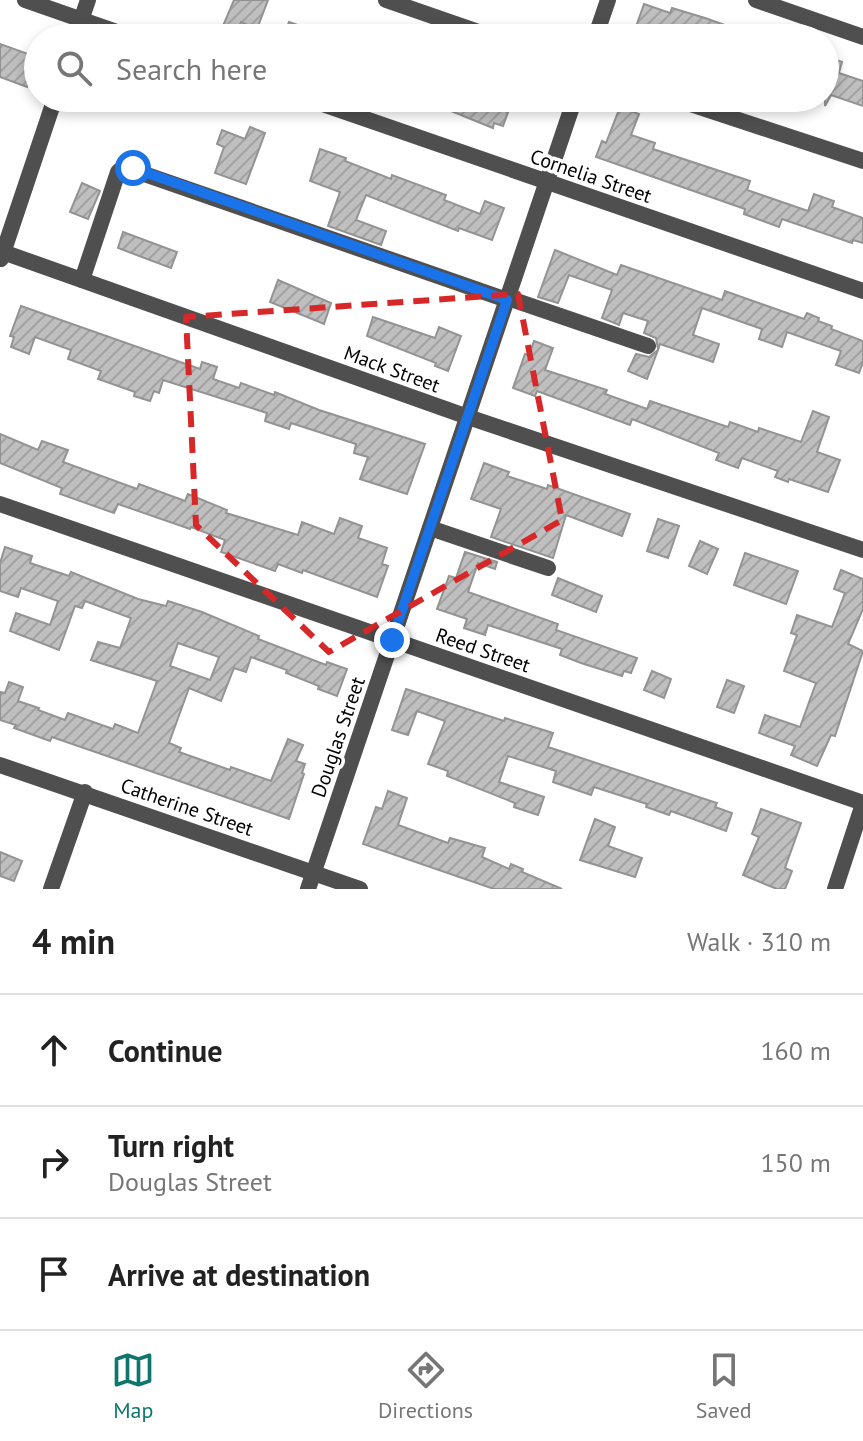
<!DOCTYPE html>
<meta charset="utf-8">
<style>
:root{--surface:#fff;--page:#f6f6f6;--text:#222;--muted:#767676;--line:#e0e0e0;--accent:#0f766e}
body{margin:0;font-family:"PT Sans",sans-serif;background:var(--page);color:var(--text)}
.stop{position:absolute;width:24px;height:24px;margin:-18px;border:6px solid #1a73e8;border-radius:50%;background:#fff}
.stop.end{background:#1a73e8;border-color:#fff;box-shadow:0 2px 8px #0008}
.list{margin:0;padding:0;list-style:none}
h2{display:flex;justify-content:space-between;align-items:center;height:104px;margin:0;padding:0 32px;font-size:34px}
h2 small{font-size:26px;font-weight:400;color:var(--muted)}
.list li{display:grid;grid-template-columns:52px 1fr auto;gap:24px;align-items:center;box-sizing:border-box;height:112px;padding:0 32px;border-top:2px solid var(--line)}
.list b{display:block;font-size:30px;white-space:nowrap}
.list p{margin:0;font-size:26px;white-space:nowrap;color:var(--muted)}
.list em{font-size:26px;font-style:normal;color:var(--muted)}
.icon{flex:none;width:44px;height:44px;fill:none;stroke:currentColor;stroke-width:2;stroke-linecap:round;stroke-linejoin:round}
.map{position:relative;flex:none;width:863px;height:889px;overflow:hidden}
.search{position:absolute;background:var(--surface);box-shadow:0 4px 12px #0003;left:24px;right:24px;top:24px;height:88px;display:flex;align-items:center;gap:20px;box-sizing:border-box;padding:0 28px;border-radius:44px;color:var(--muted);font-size:30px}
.sheet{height:440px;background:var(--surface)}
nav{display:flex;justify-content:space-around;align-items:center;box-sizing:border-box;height:112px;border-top:2px solid var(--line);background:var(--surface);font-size:22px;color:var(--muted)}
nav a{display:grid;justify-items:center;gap:4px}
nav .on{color:var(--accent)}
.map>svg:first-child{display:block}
.building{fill:url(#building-hatch);stroke:#939393;stroke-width:2;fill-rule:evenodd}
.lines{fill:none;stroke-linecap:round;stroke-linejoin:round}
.minor{stroke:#4f4f4f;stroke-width:16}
.route{stroke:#1a73e8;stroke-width:10}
.marked{fill:none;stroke:#d62828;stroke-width:6;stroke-dasharray:16 10;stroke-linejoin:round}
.labels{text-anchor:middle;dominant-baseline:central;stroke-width:7;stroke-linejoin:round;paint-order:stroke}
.street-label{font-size:20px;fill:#000;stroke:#fff}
</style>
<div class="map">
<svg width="863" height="889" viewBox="0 0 863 889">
<defs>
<pattern id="building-hatch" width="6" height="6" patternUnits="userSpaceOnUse" patternTransform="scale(2)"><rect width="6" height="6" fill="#bfbfbf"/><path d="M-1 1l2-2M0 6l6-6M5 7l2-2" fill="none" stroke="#a2a2a2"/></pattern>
</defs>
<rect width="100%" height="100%" fill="#fff"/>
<g class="building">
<polygon points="234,0 268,0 257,29 241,22 238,32 223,26"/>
<polygon points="644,4 670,13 672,8 705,18 756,36 755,38 632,38"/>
<polygon points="289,22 329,36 329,38 283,38"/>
<polygon points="0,44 31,55 27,66 34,69 27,87 0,77"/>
<polygon points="825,56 842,62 839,73 863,81 863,106 831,95 825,106"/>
<polygon points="450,98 470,98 508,112 503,126 494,123 493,128 446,109"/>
<polygon points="620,107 639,114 631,135 655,143 653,149 750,181 747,190 808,211 814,194 834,201 832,207 863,218 863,243 853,240 852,243 782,219 779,227 744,214 745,209 596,157 602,141 606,143"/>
<polygon points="250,127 265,133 246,184 215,173 224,147 217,144 222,130 245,139"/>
<polygon points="320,149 346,158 345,161 391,179 392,175 446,195 444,200 480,214 485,201 504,208 492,240 459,228 458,231 366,195 356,220 386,231 381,245 328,226 340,192 310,181"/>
<polygon points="82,183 100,191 88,219 70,212"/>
<polygon points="123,232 177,252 171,268 118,248"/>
<polygon points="555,250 617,275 621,265 722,300 725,291 804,319 807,313 819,318 818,321 832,326 831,329 863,341 863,362 859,373 836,365 841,351 787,332 782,347 759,339 762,329 702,308 693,335 719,344 713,362 660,344 658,349 656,338 644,333 648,321 623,313 619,325 602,318 612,290 569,275 558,303 538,297"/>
<polygon points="278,280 331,303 324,324 270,302"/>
<polygon points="21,306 200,369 202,362 217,367 213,379 239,388 241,383 274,395 275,392 319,410 425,444 407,494 360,479 368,457 354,453 356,444 291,423 289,429 265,421 267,413 163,380 159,393 154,391 150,401 134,396 135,392 98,379 101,371 68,359 71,350 35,337 29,354 11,347 14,337 10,336"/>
<polygon points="373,317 435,338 439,327 461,336 448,371 435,366 436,363 367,336"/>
<polygon points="534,341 553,348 545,370 607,390 605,394 647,409 650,401 728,427 730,422 758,432 759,428 801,442 813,411 829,417 817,452 840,460 828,492 789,479 788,482 775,477 778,471 742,458 738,468 716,460 719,453 632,419 630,425 537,391 535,396 513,388 525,354 529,355"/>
<polygon points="658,350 647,379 628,371 636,354 649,357"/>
<polygon points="0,434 38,450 42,441 68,450 63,462 137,489 139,484 185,501 188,494 227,510 226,513 298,535 302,522 334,534 340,518 362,526 358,538 387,548 382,564 388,566 377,597 303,570 302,573 278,564 275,571 221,552 225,540 191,527 190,529 118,504 114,513 60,494 62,488 0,463"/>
<polygon points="484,463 509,472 507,476 547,489 548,485 630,514 622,536 566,515 553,558 491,537 501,509 471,499"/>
<polygon points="658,519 679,526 668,558 647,551"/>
<polygon points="700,541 718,549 707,574 689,566"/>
<path d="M5,547L32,556L30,563L69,576L71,572L138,599L166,606L168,601L202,612L259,636L258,639L326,665L327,662L347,669L337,696L318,689L319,686L286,673L287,670L251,657L246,672L234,668L221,701L189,688L169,743L181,748L179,752L230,770L231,767L271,781L288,739L303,745L296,761L305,764L302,773L304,774L289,819L52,737L50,741L14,728L16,725L0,720V692L5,693L9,682L23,687L18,701L39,708L38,710L65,720L68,713L113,729L115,724L138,733L157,681L91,660L98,642L120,648L131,618L85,601L82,608L75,606L59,650L10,631L16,613L50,625L58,601L21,588L18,597L0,591V563ZM178,643L219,657L210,680L170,666Z"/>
<polygon points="465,552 497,562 495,569 478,563 468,592 558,624 556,630 637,658 631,673 624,671 622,676 581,663 560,655 562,649 488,625 485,635 464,628 467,619 437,609 449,576 456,578"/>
<polygon points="745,553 798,571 786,604 734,585"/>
<polygon points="841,570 863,579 863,609 848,644 863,651 835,736 831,735 817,766 791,755 795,746 759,733 765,715 800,727 816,683 784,671 797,635 791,633 797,615 832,627 845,593 834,589"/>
<polygon points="558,578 602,596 596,612 552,595"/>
<polygon points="652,671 671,679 664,698 644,690"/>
<polygon points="727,680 744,686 734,713 717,707"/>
<polygon points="406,689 504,721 505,718 553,733 548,747 717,803 715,807 732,813 726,831 671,811 669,815 646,807 647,804 594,787 591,795 553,782 556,771 508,756 499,782 544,797 538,815 514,807 515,803 447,776 448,771 428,764 445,721 417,711 408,735 392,730"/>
<polygon points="388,791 407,798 398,825 448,843 450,838 485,848 482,857 509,869 511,864 523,869 522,872 562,889 494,889 363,844 376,807 382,809"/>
<polygon points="761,809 801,823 785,868 792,871 785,889 777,889 743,875 759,837 752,834"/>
<polygon points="595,819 615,827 608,846 642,858 635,877 580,860"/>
<polygon points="0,852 22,861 14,881 0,876"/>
</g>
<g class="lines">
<g class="minor">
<polyline points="25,0 134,38"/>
<polyline points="386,0 496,38"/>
<polyline points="756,0 863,37"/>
<polyline points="75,38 88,0"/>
<polyline points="595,38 608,0"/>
<polyline points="305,98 863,291"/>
<polyline points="672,98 863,161"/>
<polyline points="0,251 468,417 863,550"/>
<polyline points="1,259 55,98"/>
<polyline points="82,280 118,172 124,167 507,300"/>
<polyline points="508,298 648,346"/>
<polyline points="0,504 863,803"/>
<polyline points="430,528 548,568"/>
<polyline points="0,765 360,889"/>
<polyline points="51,889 85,792"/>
<polyline points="308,889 575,98"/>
<polyline points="835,889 863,804"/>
</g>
</g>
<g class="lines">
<polyline class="route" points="133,168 507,300 392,640"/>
</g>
<path class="marked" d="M518,294L562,520L329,652L196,525L186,317Z"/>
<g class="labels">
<g class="street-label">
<text transform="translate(591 176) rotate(19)">Cornelia Street</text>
<text transform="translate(392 369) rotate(20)">Mack Street</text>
<text transform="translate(483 650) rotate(19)">Reed Street</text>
<text transform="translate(338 737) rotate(-71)">Douglas Street</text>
<text transform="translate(187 807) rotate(19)">Catherine Street</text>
</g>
</g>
</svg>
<div class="stop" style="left:133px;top:168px"></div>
<div class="stop end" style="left:392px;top:640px"></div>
<div class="search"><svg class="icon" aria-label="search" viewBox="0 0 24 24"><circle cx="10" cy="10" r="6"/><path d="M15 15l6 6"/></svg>Search here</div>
</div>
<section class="sheet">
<h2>4 min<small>Walk · 310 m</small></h2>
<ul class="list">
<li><svg class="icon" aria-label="ahead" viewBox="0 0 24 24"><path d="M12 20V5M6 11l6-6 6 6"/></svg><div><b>Continue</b></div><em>160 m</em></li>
<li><svg class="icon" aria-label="right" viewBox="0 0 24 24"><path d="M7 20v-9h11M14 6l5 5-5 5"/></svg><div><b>Turn right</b><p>Douglas Street</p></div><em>150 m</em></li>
<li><svg class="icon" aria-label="arrive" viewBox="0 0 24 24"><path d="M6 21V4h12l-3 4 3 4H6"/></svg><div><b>Arrive at destination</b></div></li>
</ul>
</section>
<nav>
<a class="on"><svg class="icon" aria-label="map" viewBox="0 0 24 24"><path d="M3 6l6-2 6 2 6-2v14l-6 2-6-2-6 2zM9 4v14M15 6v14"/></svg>Map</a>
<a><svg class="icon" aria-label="directions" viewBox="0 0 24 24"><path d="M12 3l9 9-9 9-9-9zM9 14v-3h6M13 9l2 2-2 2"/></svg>Directions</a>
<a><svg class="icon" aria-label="saved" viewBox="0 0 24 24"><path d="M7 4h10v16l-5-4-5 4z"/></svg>Saved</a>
</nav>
